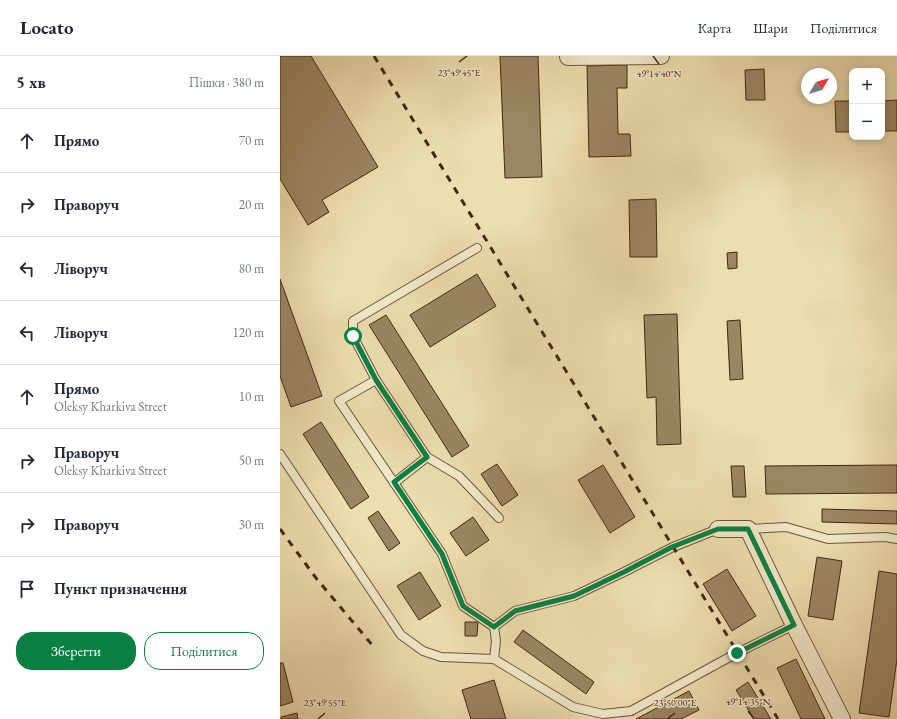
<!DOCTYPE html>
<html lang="uk">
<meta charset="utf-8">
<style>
:root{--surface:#fff;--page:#f2f2f3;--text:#1f2937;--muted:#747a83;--line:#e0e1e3;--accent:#0b8043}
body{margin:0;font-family:"EB Garamond",serif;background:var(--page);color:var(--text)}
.controls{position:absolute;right:12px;top:12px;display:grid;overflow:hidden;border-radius:8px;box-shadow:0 2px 6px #0003}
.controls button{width:36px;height:36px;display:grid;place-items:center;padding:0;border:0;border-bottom:1px solid var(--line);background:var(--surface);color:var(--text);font:20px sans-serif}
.compass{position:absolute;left:521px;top:12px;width:36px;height:36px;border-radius:50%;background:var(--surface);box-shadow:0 2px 6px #0003;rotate:52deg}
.stop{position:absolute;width:12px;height:12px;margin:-9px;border:3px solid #0b8043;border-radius:50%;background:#fff}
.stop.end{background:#0b8043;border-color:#fff;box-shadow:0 1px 4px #0008}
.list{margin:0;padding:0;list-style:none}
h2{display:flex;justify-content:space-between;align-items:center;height:52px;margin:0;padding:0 16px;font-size:17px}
h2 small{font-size:13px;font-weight:400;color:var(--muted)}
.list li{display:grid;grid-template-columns:26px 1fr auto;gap:12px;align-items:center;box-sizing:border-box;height:64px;padding:0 16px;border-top:1px solid var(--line)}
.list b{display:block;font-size:15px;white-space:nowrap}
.list p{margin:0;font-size:13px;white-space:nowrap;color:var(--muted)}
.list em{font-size:13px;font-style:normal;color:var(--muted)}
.actions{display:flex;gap:8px;padding:12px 16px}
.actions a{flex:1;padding:9px 0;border:1px solid var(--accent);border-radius:16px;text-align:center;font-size:14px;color:var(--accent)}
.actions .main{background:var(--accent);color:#fff}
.icon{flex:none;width:22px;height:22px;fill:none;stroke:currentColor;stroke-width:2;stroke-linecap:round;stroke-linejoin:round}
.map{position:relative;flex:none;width:617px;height:663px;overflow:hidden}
header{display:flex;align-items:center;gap:24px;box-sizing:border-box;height:56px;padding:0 20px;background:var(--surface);border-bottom:1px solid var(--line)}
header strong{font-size:19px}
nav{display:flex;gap:22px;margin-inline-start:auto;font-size:14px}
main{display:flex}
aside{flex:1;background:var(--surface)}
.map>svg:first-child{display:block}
.building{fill:#9b8663;stroke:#432710}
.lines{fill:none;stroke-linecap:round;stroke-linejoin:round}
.service-casing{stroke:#6e5438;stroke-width:10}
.minor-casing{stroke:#6e5438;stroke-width:18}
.service{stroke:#f3e9cc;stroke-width:8}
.minor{stroke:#f3e9cc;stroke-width:16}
.rail{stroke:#432710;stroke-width:3;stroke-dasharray:7 7;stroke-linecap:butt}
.route{stroke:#0b8043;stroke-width:5}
.ticks{fill:none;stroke:#432710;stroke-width:1.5}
.ticks-label{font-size:10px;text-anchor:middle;fill:#432710;stroke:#f3e9cc;stroke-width:3;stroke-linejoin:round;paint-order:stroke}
</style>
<header>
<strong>Locato</strong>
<nav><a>Карта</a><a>Шари</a><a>Поділитися</a></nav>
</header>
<main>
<aside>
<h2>5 хв<small>Пішки · 380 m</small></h2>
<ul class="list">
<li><svg class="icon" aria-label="ahead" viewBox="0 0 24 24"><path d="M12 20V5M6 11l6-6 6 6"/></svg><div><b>Прямо</b></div><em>70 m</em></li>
<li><svg class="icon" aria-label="right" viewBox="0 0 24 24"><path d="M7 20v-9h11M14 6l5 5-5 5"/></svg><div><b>Праворуч</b></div><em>20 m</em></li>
<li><svg class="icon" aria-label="left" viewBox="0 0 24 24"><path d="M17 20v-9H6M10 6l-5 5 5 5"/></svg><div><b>Ліворуч</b></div><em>80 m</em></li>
<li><svg class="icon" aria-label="left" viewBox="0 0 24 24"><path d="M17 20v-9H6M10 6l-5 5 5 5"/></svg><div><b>Ліворуч</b></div><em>120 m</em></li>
<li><svg class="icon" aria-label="ahead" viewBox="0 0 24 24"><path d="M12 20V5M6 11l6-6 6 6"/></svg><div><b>Прямо</b><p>Oleksy Kharkiva Street</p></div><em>10 m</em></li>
<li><svg class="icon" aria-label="right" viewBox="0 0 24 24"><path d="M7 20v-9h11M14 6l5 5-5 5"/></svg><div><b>Праворуч</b><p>Oleksy Kharkiva Street</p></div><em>50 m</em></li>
<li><svg class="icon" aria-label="right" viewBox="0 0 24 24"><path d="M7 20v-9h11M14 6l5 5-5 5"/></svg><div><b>Праворуч</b></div><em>30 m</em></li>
<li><svg class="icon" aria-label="arrive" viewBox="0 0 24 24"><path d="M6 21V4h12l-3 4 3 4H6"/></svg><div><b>Пункт призначення</b></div></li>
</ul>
<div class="actions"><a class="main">Зберегти</a><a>Поділитися</a></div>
</aside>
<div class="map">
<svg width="617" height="663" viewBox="0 0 617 663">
<rect width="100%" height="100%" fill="#edddb0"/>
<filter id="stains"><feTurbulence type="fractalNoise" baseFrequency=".005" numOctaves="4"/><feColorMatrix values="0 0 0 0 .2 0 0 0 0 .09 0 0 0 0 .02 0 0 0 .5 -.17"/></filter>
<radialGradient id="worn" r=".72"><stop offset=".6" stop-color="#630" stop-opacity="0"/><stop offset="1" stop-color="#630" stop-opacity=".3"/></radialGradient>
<g class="building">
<polygon points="0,0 31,0 98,111 42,144 49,156 28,169 0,123"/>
<polygon points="220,0 258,0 262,121 225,122"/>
<polygon points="347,9 347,32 337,32 338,78 350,78 351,100 309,101 307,10"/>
<polygon points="484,13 485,44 466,44 465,14"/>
<polygon points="617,44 617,75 602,75 602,45"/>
<polygon points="555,45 572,45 572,76 556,76"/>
<polygon points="376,143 377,201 350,201 349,144"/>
<polygon points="457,196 457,212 448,213 447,197"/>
<polygon points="197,218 216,250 150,291 130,259"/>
<polygon points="0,223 42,340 11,351 0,320"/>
<polygon points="397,258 401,388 377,389 376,341 367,342 364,259"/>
<polygon points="106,259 189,390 172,401 89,269"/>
<polygon points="460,264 463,323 450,324 447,265"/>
<polygon points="41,366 89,441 71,453 23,378"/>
<polygon points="217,408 238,439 222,450 201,418"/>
<polygon points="323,409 355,461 330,477 298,424"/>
<polygon points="617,409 617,437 486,438 485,410"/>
<polygon points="451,410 464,410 466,441 453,441"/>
<polygon points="542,453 617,455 617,468 542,466"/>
<polygon points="98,455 120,487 109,495 88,462"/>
<polygon points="193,461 209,484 186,500 170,477"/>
<polygon points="537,501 562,505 553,564 528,560"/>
<polygon points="447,513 476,560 452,575 423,528"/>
<polygon points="599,515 617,518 617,603 609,661 579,657"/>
<polygon points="140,516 161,550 139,564 117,530"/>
<polygon points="185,566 198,566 197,580 185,580"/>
<polygon points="243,574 314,626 306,638 234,586"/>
<polygon points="516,603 545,663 521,663 497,612"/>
<polygon points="0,607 3,607 13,646 0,650"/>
<polygon points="214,624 226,663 191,663 182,634"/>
<polygon points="468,626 491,663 474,663 456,634"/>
<polygon points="409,635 419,654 401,663 356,663"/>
<polygon points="17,657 18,663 1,663 1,661"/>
</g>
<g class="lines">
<defs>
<g id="service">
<polyline points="197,192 73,265 73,280 96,324 147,401 179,420 219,462"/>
<polyline points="96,324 59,345 162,498 183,550 214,571"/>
<polyline points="0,398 121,579 143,595 161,601 214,603 293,651 323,658 351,655 457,597 514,569"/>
<polyline points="114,427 147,401"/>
<polyline points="468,473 506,471 548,483 605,481 617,483"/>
<polyline points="214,603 216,585 214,571 235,555 294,540 344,516 393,491 438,473"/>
</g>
<g id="minor">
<polyline points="288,1 381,0"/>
<polyline points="438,473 468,473 514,569 562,663"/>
</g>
</defs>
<use href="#service" class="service-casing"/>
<use href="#minor" class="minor-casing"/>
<use href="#service" class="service"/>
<use href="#minor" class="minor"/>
<g class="rail">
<polyline points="94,0 498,663"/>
<polyline points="0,473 36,522 93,590"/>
</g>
</g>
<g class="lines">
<polyline class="route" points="73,280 96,324 147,401 114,426 162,498 183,550 214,571 235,555 294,540 344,516 392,491 438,473 468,473 514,569 457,597"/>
</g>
<path class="ticks" d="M373,0L379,8M179,6L187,0M468,655L474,663M38,663L45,657M387,663L395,657"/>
<g class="ticks-label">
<text x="179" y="20">23°49'45"E</text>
<text x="379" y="21">49°14'40"N</text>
<text x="468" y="649">49°14'35"N</text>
<text x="45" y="650">23°49'55"E</text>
<text x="395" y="650">23°50'00"E</text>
</g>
<rect width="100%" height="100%" filter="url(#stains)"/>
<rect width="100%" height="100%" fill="url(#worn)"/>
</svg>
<div class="controls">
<button>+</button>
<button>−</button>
</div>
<svg class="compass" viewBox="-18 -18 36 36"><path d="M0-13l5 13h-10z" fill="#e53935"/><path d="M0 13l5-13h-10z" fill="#747a83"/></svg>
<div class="stop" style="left:73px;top:280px"></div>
<div class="stop end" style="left:457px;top:597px"></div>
</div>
</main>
